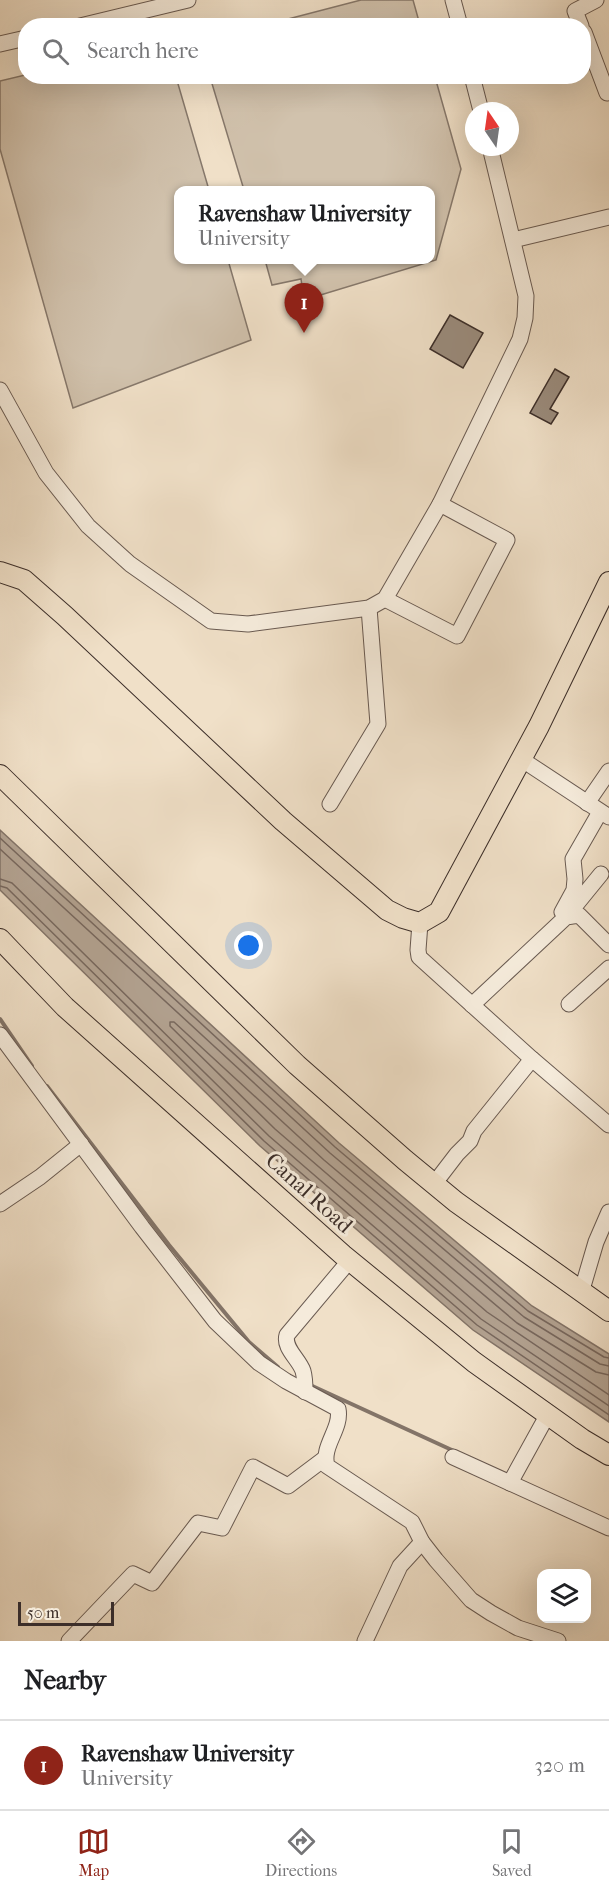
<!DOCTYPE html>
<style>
:root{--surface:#fff;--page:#f6f6f6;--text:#202124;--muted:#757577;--line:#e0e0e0;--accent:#8f2418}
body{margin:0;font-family:"IM FELL French Canon",serif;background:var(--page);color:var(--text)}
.controls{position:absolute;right:18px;bottom:18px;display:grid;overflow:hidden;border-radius:12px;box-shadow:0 6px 24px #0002}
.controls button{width:54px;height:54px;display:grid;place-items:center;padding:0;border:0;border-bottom:2px solid var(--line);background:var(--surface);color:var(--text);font:30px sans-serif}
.compass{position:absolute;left:465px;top:102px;width:54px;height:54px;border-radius:50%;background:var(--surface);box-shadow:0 6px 24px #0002;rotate:347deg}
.scale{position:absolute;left:18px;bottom:15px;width:96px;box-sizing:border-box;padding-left:6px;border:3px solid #3c2e29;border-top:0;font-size:16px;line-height:21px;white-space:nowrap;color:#3c2e29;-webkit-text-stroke:4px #f5ebdb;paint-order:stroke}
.you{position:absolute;left:249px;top:946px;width:21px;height:21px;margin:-15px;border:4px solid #fff;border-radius:50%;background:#1a73e8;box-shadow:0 0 0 9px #1a73e833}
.badge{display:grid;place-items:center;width:39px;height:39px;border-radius:50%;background:var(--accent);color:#fff;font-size:20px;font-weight:700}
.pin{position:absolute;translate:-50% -50px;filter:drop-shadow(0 2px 3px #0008)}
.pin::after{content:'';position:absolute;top:32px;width:21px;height:18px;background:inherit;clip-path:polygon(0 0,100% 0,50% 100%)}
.popup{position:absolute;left:174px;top:186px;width:261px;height:78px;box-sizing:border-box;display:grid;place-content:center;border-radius:12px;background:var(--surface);filter:drop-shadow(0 2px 4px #0005);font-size:20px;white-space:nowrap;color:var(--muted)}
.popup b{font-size:22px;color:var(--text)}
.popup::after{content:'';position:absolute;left:50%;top:100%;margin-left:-12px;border:12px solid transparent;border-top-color:var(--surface)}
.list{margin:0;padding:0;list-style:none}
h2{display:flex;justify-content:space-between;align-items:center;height:78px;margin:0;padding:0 24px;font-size:26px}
h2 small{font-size:20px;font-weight:400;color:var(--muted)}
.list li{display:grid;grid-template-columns:39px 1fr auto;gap:18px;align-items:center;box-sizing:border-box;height:90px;padding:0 24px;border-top:2px solid var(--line)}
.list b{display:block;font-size:22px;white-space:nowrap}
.list p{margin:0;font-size:20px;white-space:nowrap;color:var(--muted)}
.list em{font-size:20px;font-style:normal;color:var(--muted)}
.icon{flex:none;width:33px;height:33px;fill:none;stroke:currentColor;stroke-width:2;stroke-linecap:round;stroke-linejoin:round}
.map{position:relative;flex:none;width:609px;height:1641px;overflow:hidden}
.search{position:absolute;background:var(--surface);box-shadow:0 6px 24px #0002;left:18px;right:18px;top:18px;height:66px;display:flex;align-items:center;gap:15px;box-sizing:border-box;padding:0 21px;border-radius:24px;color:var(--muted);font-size:22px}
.sheet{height:168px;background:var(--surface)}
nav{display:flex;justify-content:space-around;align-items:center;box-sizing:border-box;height:84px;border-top:2px solid var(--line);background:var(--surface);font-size:16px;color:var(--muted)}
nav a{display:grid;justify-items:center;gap:3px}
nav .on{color:var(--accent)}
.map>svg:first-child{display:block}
.green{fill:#d1c2ad;stroke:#86786b;stroke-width:1.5}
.water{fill:#b3a392;stroke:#837468;stroke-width:1.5}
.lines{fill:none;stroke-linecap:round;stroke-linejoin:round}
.shore{stroke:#78685e;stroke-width:1.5}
.stream{stroke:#837468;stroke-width:4}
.building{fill:#9a8b7c;stroke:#3c2e29;stroke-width:1.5}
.minor-casing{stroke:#695a51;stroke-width:17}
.major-casing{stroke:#3c2e29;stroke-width:22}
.minor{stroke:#f5ebdb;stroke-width:15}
.major{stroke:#f0e0c8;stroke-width:20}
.labels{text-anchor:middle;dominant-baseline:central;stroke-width:6;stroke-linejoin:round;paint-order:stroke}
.street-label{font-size:22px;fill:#3c2e29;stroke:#f5ebdb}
</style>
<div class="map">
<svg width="609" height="1641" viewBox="0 0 609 1641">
<rect width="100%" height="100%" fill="#f0e0c8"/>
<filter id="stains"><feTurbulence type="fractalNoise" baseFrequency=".00333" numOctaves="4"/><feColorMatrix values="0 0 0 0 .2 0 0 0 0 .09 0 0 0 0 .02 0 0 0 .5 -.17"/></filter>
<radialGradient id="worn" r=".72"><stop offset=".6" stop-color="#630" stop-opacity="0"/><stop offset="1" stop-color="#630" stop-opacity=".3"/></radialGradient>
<g class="green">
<polygon points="361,0 413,0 420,25 265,25"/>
<polygon points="25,75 26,76 176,77 209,190 178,190 178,260 228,260 251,340 73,408 0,149 0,81"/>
<polygon points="210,77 435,77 461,169 436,260 304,300 301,279 272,285 265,260 430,260 430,190 244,190"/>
</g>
<polygon class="water" points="0,830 339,1143 532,1306 609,1354 609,1422 473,1330 260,1146 0,890"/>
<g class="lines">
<g class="shore">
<polyline points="0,838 335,1147 528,1311 604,1357 609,1358"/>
<polyline points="0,849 330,1153 524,1317 600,1364 609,1366"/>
<polyline points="0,879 12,883 269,1136 481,1319 609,1406"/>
<polyline points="0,886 7,888 264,1141 477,1325 609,1415"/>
<polyline points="609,1375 596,1372 517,1323 324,1160 174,1022 170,1022 170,1026 275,1129 487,1312 609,1395"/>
</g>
<g class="stream">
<polyline points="0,1019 32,1066"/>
<polyline points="47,1086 169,1245 249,1342 278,1367"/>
<polyline points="308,1384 454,1451"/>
</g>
</g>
<g class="building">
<polygon points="450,315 483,333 463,368 430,349"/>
<polygon points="555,369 569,377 550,409 558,413 551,424 530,413"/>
</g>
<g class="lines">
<defs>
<g id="minor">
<polyline points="453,0 460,26"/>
<polyline points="80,26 188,0"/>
<polyline points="581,26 575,11 596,0"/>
<polyline points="584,32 607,93"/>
<polyline points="0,44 26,38"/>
<polyline points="472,76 481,111"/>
<polyline points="513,240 609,217"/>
<polyline points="0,390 46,473 88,526 130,564 211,621 248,624 369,608 385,599 440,504 520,339 525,318 526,296 490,147"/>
<polyline points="385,599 457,636 507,540 440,504"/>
<polyline points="521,759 609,817"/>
<polyline points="587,803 609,771"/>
<polyline points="330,804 378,724 369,608"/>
<polyline points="600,812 573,859 575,879 574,890 562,912 566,917 601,874"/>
<polyline points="420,923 418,950 419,957 532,1059 609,1125"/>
<polyline points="569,1004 609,968"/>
<polyline points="472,1005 566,917 579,915 609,945"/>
<path d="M0,1035L142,1227L215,1321L259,1363L286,1381L338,1409C342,1429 321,1446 327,1466L412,1522L422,1542L436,1560L471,1600L491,1613L518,1628L558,1641"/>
<polyline points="434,1184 457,1154 470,1141 474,1131 532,1059"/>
<polyline points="0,1204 40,1177 81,1144"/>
<polyline points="581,1293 596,1242 609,1212"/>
<path d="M305,1392C305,1385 305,1378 303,1371C299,1359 283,1348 287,1335L350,1260"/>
<polyline points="453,1457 609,1528"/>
<polyline points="510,1483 548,1414"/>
<polyline points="69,1641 133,1574 152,1583 198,1523 222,1528 253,1467 288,1486 324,1459"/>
<polyline points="365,1641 400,1566 422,1542"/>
</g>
<g id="major">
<polyline points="0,572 24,580 65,616 283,821 387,910 403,918 420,923 439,912 539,726 609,582"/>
<polyline points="0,775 297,1065 405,1160 456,1202 609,1311"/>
<polyline points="0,939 65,1007 343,1255 474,1362 582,1439 609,1455"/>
</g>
</defs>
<use href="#minor" class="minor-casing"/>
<use href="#major" class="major-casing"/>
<use href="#minor" class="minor"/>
<use href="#major" class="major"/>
</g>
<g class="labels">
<g class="street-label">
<text transform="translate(309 1193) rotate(42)">Canal Road</text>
</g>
</g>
<rect width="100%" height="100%" filter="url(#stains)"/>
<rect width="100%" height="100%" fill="url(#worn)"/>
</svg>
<div class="controls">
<button><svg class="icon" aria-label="layers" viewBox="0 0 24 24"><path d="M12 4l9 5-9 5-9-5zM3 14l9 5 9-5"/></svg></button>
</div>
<svg class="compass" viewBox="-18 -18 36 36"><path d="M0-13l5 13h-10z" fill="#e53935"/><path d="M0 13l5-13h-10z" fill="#757577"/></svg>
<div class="scale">50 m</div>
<div class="you"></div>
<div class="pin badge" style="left:304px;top:333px">1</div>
<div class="popup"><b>Ravenshaw University</b>University</div>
<div class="search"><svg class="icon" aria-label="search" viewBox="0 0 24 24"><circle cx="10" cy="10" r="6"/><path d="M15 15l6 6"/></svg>Search here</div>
</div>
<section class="sheet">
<h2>Nearby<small></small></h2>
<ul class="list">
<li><span class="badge">1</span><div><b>Ravenshaw University</b><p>University</p></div><em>320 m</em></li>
</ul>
</section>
<nav>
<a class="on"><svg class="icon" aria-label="map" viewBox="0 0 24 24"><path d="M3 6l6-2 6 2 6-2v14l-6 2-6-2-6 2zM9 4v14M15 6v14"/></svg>Map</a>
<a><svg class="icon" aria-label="directions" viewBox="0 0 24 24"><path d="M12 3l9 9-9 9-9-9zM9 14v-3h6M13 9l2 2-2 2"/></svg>Directions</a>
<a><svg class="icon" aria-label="saved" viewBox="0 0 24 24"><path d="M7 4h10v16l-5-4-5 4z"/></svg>Saved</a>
</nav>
